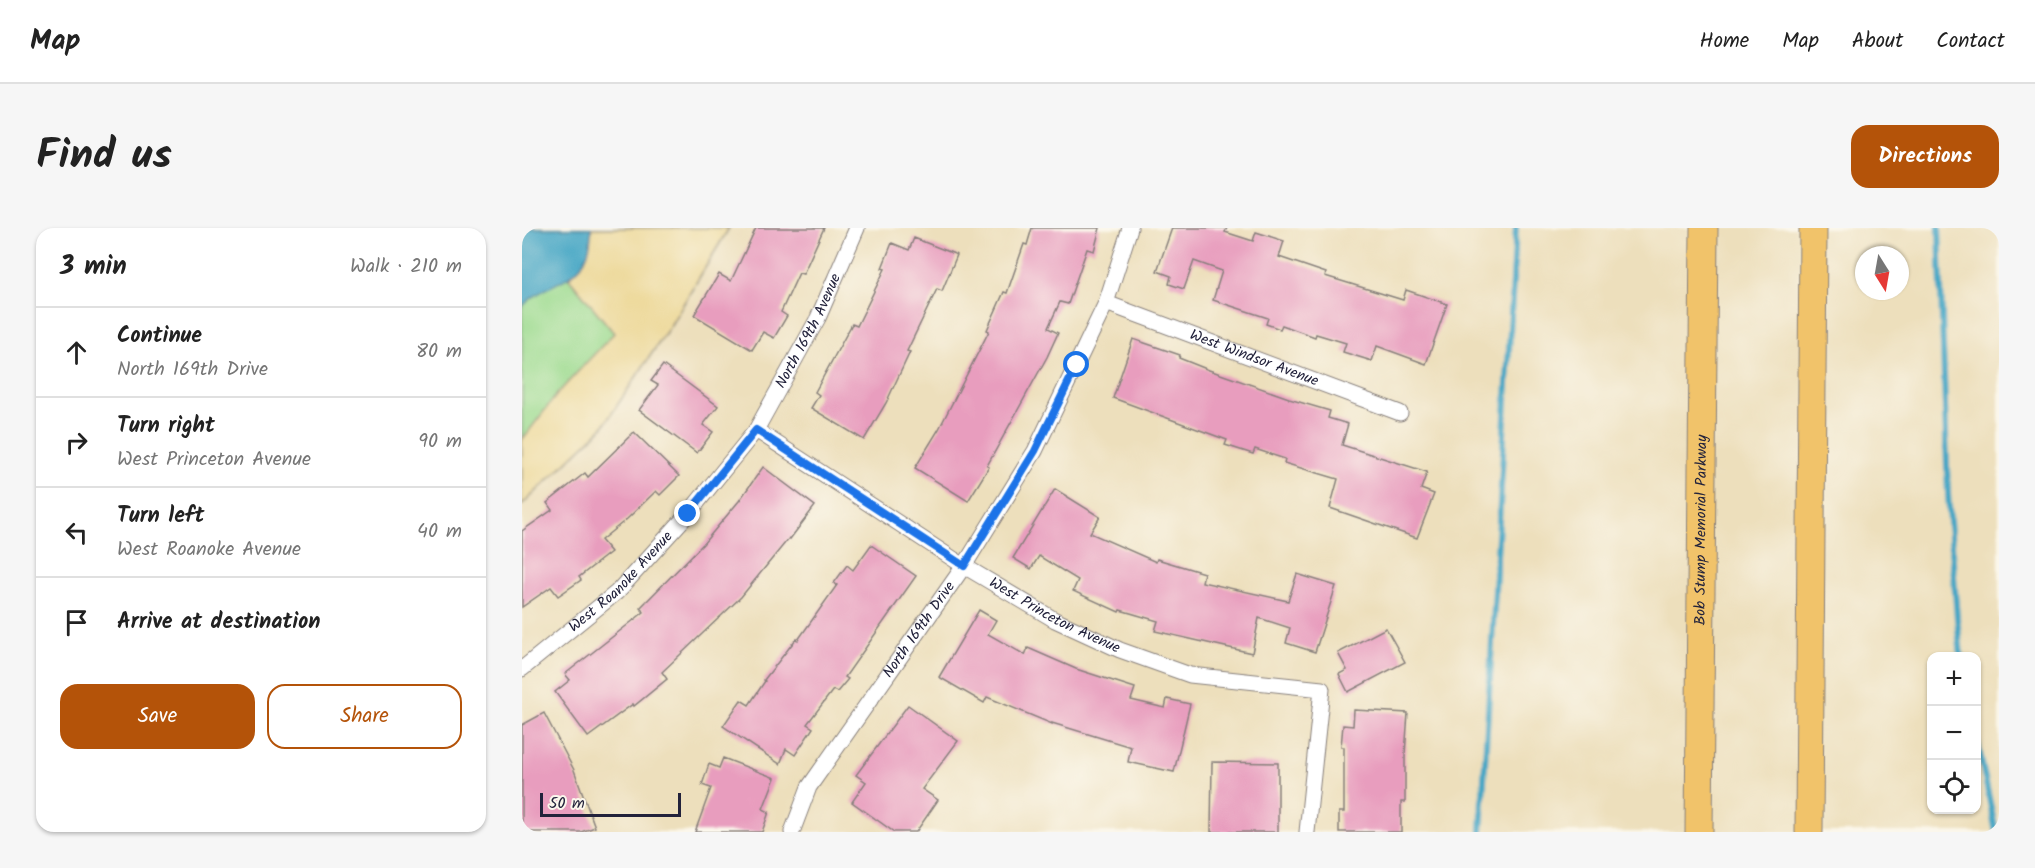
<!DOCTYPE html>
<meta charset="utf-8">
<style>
:root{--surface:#fff;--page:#f6f6f6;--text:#222;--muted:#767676;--line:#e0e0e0;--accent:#b45309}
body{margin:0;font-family:Kalam,sans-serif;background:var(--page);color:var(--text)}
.controls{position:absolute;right:18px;bottom:18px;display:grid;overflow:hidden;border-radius:12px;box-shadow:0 2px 4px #0004}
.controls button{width:54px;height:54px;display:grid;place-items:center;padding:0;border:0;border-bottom:2px solid var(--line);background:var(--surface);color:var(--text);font:30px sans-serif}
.compass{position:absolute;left:1333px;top:18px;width:54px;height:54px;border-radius:50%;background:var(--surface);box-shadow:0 2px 4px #0004;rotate:169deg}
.scale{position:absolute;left:18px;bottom:15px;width:141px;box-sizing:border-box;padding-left:6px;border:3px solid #22223b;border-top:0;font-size:16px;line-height:21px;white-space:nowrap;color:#22223b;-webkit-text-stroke:4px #fbf7ec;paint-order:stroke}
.stop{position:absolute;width:18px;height:18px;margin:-14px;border:4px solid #1a73e8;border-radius:50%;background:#fff}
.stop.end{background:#1a73e8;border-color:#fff;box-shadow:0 2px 6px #0008}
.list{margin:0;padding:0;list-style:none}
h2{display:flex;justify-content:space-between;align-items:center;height:78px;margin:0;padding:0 24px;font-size:26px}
h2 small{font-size:20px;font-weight:400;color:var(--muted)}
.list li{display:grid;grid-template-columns:39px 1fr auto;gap:18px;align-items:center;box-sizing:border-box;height:90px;padding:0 24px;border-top:2px solid var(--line)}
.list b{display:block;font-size:22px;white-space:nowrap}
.list p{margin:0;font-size:20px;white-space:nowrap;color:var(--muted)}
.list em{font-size:20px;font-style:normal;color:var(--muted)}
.actions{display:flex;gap:12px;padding:18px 24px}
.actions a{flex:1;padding:14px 0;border:2px solid var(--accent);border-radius:18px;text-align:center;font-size:21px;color:var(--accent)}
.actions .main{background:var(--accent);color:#fff}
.icon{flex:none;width:33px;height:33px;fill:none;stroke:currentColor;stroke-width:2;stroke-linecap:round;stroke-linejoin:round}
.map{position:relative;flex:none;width:1477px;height:604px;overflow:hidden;border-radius:18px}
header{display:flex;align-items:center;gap:36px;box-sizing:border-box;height:84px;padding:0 30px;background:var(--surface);border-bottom:2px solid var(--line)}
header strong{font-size:28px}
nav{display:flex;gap:33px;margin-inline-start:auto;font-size:21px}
.intro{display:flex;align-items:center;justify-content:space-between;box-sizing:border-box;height:144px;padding:0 36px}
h1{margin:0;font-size:42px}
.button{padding:15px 27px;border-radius:18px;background:var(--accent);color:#fff;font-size:21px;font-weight:700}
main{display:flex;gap:36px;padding:0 36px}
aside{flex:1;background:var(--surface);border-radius:18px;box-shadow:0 2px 4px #0004}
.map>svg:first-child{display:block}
.green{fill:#9ddb90;stroke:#607e66;stroke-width:1.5}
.sand{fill:#eeda9e;stroke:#887e6c;stroke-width:1.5}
.water{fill:#45a6c5;stroke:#346480;stroke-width:1.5}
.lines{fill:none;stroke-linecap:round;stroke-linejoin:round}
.stream{stroke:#45a6c5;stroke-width:6}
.building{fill:#e89dbe}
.minor-casing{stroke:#88807c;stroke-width:17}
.motorway-casing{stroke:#88807c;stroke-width:29}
.minor{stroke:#fff;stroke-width:15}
.motorway{stroke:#f1c36a;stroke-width:27}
.route{stroke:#1a73e8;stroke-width:8}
.labels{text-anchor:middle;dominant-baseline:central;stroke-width:4.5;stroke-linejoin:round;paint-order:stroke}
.street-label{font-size:15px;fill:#22223b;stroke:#fbf7ec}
</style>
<header>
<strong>Map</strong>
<nav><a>Home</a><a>Map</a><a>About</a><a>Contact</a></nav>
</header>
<div class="intro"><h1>Find us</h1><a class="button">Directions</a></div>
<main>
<aside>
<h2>3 min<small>Walk · 210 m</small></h2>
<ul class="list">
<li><svg class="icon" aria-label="ahead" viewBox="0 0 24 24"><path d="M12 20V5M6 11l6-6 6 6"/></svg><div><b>Continue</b><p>North 169th Drive</p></div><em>80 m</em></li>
<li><svg class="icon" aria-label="right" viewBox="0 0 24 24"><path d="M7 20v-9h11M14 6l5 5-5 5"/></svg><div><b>Turn right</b><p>West Princeton Avenue</p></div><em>90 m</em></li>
<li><svg class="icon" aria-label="left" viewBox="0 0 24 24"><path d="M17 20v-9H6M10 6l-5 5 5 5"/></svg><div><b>Turn left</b><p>West Roanoke Avenue</p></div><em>40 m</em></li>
<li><svg class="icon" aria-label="arrive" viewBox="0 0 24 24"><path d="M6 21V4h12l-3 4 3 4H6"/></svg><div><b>Arrive at destination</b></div></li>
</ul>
<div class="actions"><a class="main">Save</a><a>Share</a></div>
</aside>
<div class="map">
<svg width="1477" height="604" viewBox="0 0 1477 604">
<rect width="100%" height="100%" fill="#fbf7ec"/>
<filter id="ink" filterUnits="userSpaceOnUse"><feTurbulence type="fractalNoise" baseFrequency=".0167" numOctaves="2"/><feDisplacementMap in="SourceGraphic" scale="12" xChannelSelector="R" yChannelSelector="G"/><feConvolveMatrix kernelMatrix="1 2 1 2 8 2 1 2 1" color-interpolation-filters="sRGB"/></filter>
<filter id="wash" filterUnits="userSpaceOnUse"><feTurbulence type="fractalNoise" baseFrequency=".008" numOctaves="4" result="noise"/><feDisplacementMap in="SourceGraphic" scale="24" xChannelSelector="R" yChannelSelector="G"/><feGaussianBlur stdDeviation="1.35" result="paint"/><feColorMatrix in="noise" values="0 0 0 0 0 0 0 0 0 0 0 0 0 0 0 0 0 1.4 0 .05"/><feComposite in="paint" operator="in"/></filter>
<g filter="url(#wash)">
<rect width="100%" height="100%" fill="#eddfbc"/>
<polygon class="green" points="0,0 207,0 148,98 80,200 0,277"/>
<path class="sand" d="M69,0H207L148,98L80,200L0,277V212L36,165L92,105L47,50C60,37 69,18 69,0Z"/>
<path class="water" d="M0,0H69C70,57 29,48 0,79Z"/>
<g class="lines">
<g class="stream">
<polyline points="1417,0 1426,266 1435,390 1439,428"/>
<polyline points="1454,507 1474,604"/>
<polyline points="959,604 994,0"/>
</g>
</g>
<g id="blocks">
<g class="building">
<polygon points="234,0 302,0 281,46 277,45 259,84 265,88 252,110 241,104 230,122 172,87 197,46 209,53"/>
<polygon points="510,0 578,0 572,23 565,21 546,76 538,74 526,100 536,105 525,129 465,238 467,239 446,273 393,240 417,201 467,103 465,102 482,64 485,65 502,16 505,17"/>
<polygon points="650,0 705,0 703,4 731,13 734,4 762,13 757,29 804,45 803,48 881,72 884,62 925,76 904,136 855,118 850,133 821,124 824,115 794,106 793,109 760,97 758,101 744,96 746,90 691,72 700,43 672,33 662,61 647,56 649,48 635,43"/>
<polygon points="392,10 435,27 420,63 415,61 385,123 388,124 364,175 342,212 289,180 297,167 293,164 330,96 335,98 363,41 360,40 370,15 387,22"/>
<polygon points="611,111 658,127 657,130 687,142 767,170 767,171 808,183 806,190 826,196 820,217 905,244 899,261 912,266 895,310 808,280 816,251 762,235 763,231 733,221 731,226 703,217 705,212 591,170"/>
<polygon points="141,137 196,178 181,197 191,204 175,225 117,182 136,157 129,153"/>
<polygon points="112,204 157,248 138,267 134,263 105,291 79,312 89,324 57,349 59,352 36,368 29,359 0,379 0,303 30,282 25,275 63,245 66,249"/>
<polygon points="241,239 293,278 268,311 267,310 219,369 140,444 145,451 112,478 111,476 66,509 33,464 48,452 43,446 122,384 118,380 181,316 217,273"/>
<polygon points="533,261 578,289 568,305 634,334 635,331 682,345 680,354 766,373 775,346 814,358 793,424 764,415 768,400 737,390 730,425 633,403 636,393 598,382 597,384 551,363 556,352 517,328 509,341 491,330"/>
<polygon points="349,317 394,348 323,449 326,451 315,464 311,462 285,496 291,500 273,527 264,521 258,536 201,498 219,472 227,477 243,453 242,452 274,411 276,412 315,357 312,355 325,337 331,342"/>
<polygon points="457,382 474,392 466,406 503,427 506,420 554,441 613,460 609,472 643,480 645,471 668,476 652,544 606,534 609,519 530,495 530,496 465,469 462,475 417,449"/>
<polygon points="864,400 883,434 826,464 817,446 825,442 816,425"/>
<polygon points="386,477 436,513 400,561 416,572 394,604 372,604 330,574 344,554 334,547"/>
<polygon points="832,482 886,485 883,526 883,574 879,574 879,604 817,604 817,584 822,584 822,519 819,519 821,497 831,498"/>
<polygon points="22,485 52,542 73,599 59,604 0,604 0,497"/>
<polygon points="201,530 253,550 241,581 247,584 240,604 173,604 189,560 180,557 187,536 197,540"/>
<polygon points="690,534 756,535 756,604 689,604"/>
</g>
</g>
</g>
<g filter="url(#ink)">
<use href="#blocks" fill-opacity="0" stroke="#88807c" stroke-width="1.5"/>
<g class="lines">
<defs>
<g id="minor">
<path id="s1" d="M584,75L878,185"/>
<path id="s2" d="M234,202L442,338L533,392L598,422L668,447L800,461L785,604"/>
<path id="s3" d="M0,441L95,364L166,286L234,202L296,90L335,0"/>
<path id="s4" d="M270,604L287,559L442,338L513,223L584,75L608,0"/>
</g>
<g id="motorway">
<path id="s5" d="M1177,604L1182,0"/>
<polyline points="1287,604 1291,0"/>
</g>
</defs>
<use href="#minor" class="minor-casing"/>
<use href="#motorway" class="motorway-casing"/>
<use href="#minor" class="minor"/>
<use href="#motorway" class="motorway"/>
</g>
</g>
<g class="lines" filter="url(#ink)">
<polyline class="route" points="166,286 234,202 442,338 513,223 555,137"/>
</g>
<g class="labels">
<g class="street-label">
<text stroke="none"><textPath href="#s3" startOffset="448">North 169th Avenue</textPath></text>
<text stroke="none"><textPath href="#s1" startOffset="158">West Windsor Avenue</textPath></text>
<text stroke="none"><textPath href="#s5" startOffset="302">Bob Stump Memorial Parkway</textPath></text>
<text stroke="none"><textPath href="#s3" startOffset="132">West Roanoke Avenue</textPath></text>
<text stroke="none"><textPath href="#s2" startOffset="352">West Princeton Avenue</textPath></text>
<text stroke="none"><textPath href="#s4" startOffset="240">North 169th Drive</textPath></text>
</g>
</g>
</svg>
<div class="controls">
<button>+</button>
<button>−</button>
<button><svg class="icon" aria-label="locate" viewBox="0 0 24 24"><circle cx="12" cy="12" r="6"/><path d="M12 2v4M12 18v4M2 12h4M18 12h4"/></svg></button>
</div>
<svg class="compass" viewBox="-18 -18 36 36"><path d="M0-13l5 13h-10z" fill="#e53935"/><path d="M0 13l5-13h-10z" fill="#767676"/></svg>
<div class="scale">50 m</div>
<div class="stop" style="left:555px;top:137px"></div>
<div class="stop end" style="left:166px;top:286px"></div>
</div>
</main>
